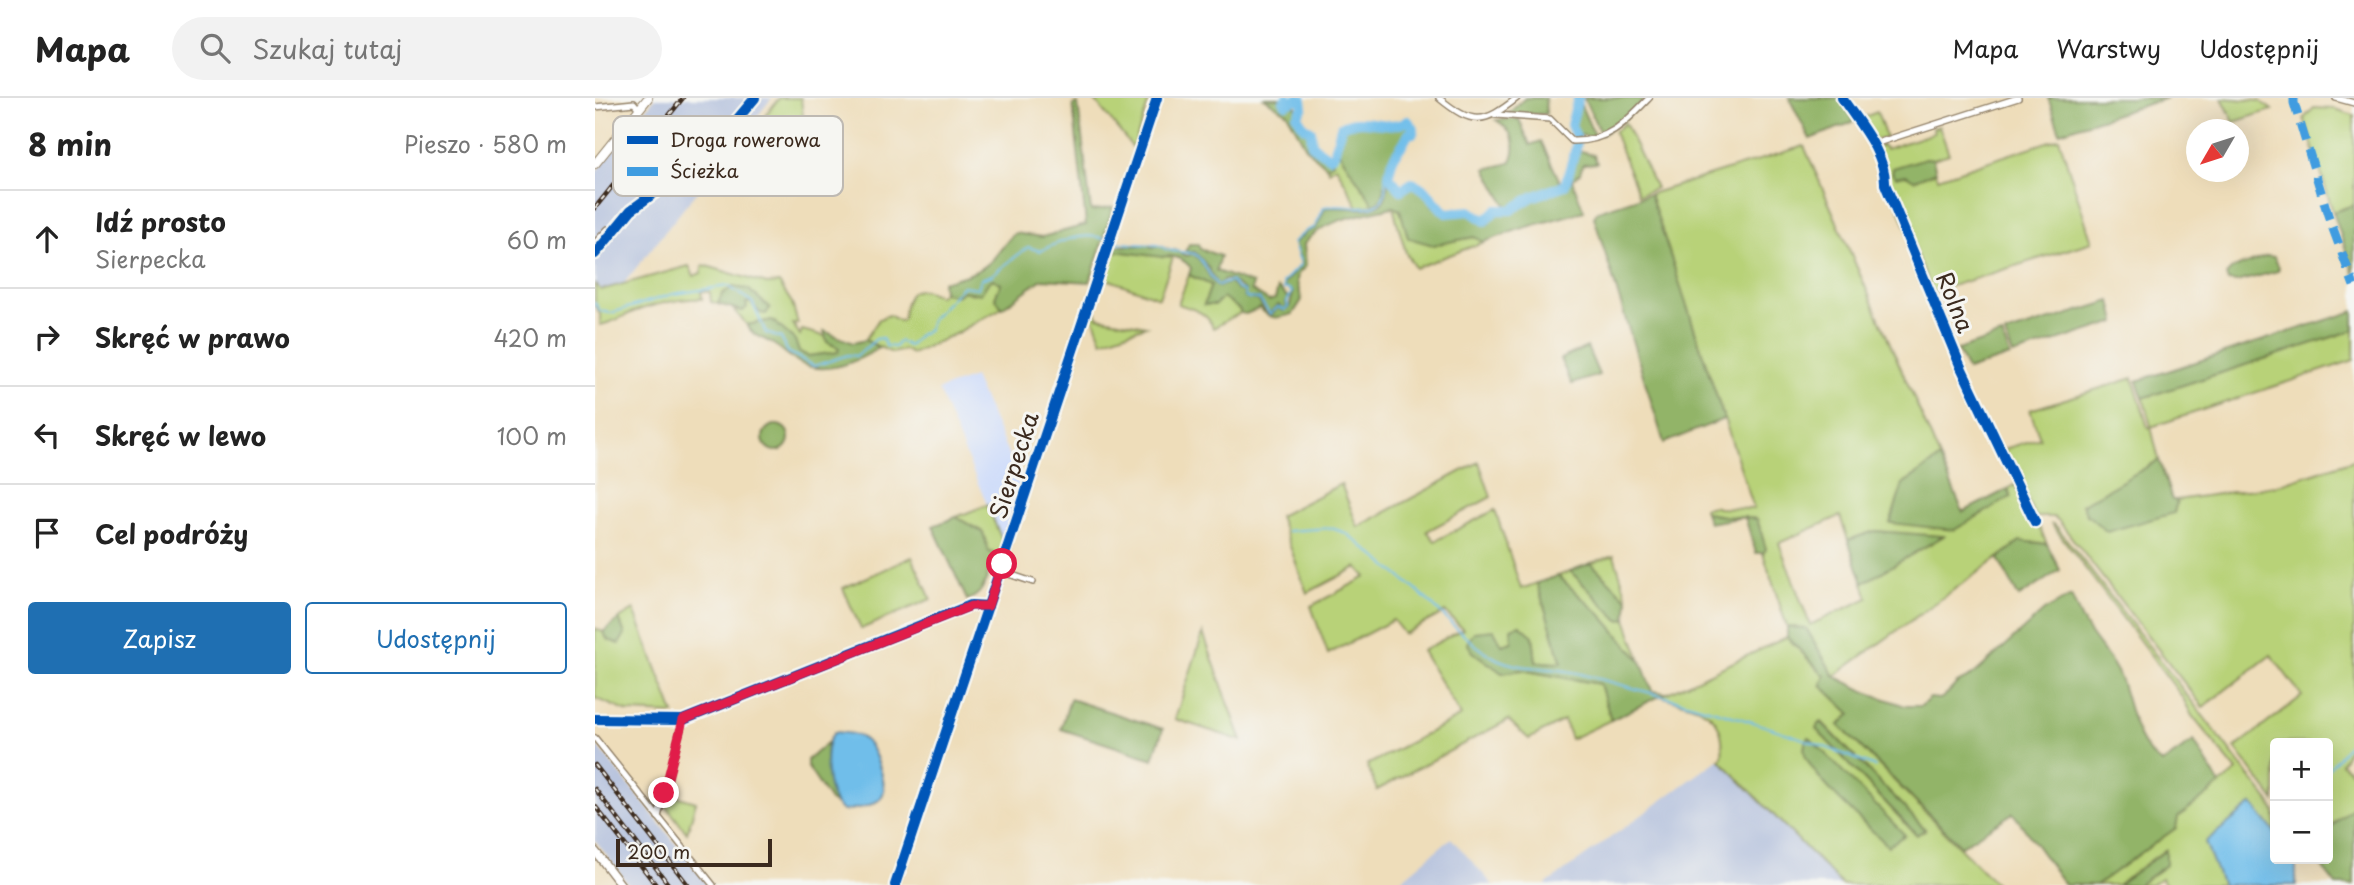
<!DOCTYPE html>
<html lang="pl">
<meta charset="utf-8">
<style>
:root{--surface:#fff;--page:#f2f2f2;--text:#222;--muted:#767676;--line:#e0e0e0;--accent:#1f6fb2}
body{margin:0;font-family:"Playpen Sans",sans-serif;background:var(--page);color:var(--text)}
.controls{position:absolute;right:21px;bottom:21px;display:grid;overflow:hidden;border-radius:7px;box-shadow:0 7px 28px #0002}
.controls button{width:63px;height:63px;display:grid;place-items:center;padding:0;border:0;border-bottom:2px solid var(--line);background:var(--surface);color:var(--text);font:35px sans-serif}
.compass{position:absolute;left:1591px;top:21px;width:63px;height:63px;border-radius:50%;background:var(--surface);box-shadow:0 7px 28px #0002;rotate:231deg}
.scale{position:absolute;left:21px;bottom:18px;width:156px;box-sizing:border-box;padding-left:7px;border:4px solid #3b2a1e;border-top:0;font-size:19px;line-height:24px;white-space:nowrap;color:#3b2a1e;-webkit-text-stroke:5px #f6f6f2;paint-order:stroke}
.stop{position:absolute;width:21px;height:21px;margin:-16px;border:5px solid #e11d48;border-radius:50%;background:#fff}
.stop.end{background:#e11d48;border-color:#fff;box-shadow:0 2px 7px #0008}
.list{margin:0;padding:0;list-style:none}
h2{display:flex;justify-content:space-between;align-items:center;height:91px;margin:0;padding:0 28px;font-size:30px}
h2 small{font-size:23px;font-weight:400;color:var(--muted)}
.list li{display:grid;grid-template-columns:46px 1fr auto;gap:21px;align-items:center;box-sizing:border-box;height:98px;padding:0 28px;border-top:2px solid var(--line)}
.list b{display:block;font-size:26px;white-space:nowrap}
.list p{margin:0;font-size:23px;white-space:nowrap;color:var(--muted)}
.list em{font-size:23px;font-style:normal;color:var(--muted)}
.actions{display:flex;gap:14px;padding:21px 28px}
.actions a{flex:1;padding:16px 0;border:2px solid var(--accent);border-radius:7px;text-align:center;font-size:24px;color:var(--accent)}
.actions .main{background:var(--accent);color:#fff}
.icon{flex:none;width:38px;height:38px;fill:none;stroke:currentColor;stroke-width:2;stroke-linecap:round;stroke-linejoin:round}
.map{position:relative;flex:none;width:1759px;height:787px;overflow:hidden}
header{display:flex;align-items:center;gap:42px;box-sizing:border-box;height:98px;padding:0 35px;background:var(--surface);border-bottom:2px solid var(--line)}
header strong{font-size:33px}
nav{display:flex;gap:38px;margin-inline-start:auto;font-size:24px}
.search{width:490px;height:63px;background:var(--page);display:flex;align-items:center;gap:18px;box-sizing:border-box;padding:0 24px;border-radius:38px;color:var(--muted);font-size:26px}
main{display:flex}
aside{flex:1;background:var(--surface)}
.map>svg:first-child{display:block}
.built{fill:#cddbfa}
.industrial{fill:#b9c5de}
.green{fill:#b8d278;stroke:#7a7e4b;stroke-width:2;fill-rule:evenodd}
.forest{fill:#92b468;stroke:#666f43;stroke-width:2}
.water{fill:#6fbeea;stroke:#557484;stroke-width:2}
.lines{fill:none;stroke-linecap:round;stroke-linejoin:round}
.stream{stroke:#6fbeea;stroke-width:2}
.river{stroke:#6fbeea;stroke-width:10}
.minor-casing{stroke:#94846c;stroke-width:8}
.tertiary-casing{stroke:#94846c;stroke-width:10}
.secondary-casing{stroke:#94846c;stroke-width:10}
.minor{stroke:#fff;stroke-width:5}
.tertiary{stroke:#fff;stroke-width:7}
.secondary{stroke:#fff;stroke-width:8}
.rail-casing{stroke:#3b2a1e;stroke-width:4.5}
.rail{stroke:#f6f6f2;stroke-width:2;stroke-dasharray:5;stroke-linecap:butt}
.quiet{stroke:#3f9ce0;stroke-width:9;stroke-dasharray:18 9;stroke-linecap:butt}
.cycleway-casing{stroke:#f6f6f2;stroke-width:15}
.cycleway{stroke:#0057b8;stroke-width:10}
.route{stroke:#e11d48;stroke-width:9}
.labels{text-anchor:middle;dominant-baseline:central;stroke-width:6;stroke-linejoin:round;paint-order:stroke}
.street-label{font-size:23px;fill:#3b2a1e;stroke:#f6f6f2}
.key{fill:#f6f6f2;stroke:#beb9b2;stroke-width:2}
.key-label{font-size:19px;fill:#3b2a1e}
</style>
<header>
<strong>Mapa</strong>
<div class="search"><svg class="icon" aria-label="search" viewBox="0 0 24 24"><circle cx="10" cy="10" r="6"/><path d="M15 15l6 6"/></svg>Szukaj tutaj</div>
<nav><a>Mapa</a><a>Warstwy</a><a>Udostępnij</a></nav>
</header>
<main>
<aside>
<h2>8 min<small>Pieszo · 580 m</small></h2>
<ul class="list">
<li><svg class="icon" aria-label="ahead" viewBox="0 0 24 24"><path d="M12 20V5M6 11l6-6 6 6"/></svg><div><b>Idź prosto</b><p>Sierpecka</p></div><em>60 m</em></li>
<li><svg class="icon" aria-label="right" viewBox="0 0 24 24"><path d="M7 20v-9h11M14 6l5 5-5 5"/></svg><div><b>Skręć w prawo</b></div><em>420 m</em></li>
<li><svg class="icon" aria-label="left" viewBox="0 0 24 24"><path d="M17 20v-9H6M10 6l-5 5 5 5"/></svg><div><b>Skręć w lewo</b></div><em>100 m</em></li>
<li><svg class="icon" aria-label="arrive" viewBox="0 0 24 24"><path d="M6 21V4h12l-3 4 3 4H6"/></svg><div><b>Cel podróży</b></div></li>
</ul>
<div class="actions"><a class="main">Zapisz</a><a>Udostępnij</a></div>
</aside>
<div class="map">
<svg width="1759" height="787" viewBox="0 0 1759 787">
<rect width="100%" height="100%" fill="#f6f6f2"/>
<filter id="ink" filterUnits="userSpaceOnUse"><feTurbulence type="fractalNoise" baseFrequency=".0143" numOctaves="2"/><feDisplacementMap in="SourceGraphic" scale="14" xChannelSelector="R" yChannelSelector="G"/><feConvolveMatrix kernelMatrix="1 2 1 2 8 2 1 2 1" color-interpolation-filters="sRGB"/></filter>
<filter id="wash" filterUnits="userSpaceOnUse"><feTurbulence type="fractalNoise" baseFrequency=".00686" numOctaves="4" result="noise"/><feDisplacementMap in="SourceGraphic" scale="28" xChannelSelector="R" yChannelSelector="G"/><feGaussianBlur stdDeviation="1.57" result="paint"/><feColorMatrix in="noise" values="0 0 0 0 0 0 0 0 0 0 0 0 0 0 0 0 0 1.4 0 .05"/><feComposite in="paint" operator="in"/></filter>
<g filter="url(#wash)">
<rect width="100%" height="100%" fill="#eeddba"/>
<polygon class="built" points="379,279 426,384 408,444 343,292"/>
<g class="industrial">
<polygon points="60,0 177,0 29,185 5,193 0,186 0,75"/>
<polygon points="0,645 94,762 114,787 34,787 0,742"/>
<polygon points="1124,661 1247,787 950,787"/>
<polygon points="856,740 898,787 801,787 806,782"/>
</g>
<g class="green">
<polygon points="184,0 206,0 213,67 199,68 194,28 171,30 170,18"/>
<polygon points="498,0 555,0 538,50"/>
<polygon points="1627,0 1665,3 1677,12 1639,24"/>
<polygon points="1719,10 1740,11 1759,17 1759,107 1738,114 1709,20"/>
<polygon points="1282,14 1291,40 1277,42 1264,21"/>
<polygon points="1030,25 1061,90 1044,97 1019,34"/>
<polygon points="1344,28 1354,56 1338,61 1331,60 1311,77 1319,82 1341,74 1343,80 1464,40 1497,144 1337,194 1282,54 1283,49 1286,47 1291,51 1339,35 1338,30"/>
<path d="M1209,48L1345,360L1308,386L1359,432L1415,399L1413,391L1420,387L1439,427H1443L1452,446L1425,444L1239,578L1211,530L1192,529L1168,455L1171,451L1162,421L1121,418L1110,414L1109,410L1119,408L1123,410L1159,411L1055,96ZM1245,418L1253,442L1280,433L1347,439L1268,485L1273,500L1215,527L1184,445Z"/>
<polygon points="741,50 779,107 763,109 741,68 734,73 732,69 738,64 736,60 739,60"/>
<polygon points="798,109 805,112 838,147 879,139 889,144 820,170 811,155"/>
<polygon points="519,153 578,159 564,200 509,180"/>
<path d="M108,167L172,186L184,185L197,205L203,226H198L205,237L207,232L230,238L232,244L244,250L243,255L213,258L204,254L177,222L152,227L138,211L148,213L151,205L155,204L160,198L153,191L127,197L123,206L116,204L115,194L106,193L107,201C91,199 57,207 41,213C27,218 21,224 5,227V216L0,208V186L6,192L94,168L99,178L106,175Z"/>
<path d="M594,177L616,187L609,206L628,199L645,212V215L618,230C613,214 598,211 583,206Z"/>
<path d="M398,181L406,186L400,199L407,210L360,236L317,256L310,252L297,255L270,242L284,221L294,217L304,223L308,222C311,195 316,184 344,198L348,194L361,197L368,193L378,196Z"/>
<polygon points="499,208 503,219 551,228 507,243 497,216"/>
<path d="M1759,232V262L1556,329L1564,362L1488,406L1579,415L1582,402L1679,388L1759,362V619L1754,623C1759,639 1756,651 1746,665L1759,676V709L1738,726L1733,735V645H1680V703L1640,650L1707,598L1676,557L1608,609L1463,422L1458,419H1440L1409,351L1445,340L1435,312L1538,280L1553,330L1556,328L1548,300Z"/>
<polygon points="884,364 896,399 832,433 840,443 900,412 926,491 942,485 967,565 941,564 938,538 906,547 907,575 926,572 1005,586 1016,622 976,641 969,622 934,641 913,622 782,692 772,667 866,618 827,553 868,531 850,514 809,536 798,522 733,556 716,508 771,479 762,469 712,495 684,418 746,386 763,429"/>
<polygon points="392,407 408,444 404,456 394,455 388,434 361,419"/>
<polygon points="1456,425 1462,429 1676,706 1680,714 1680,735 1657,706 1610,744 1627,787 1571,787 1566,780 1556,787 1543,787 1571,767 1570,752 1522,787 1501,787 1581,730 1582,719 1642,673 1597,618 1588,600"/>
<polygon points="1019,457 1033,502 996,465"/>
<polygon points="317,459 336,501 266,531 248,490"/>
<polygon points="975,473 1024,522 1031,521 1046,563 1006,517 963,478"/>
<polygon points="39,512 79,616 33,614 0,600 0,530 8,534 13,542 30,536 24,521"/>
<polygon points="608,535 647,643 580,621"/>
<path d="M1192,539L1230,578L1227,588L1256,616L1244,627L1402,787H1247L1124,661L1127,659C1132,611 1102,610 1066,598ZM1226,624H1227L1330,732L1321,737L1221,631Z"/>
<polygon points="71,695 101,704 92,735 69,705"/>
</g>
<g class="forest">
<polygon points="669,0 691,0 689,6 698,5 703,12 701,17 707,29 715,35 715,47 738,64 732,69 712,51 692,15"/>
<polygon points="930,0 950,0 951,16 913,16"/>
<polygon points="989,0 1051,0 1029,22 1006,37"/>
<polygon points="1194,0 1244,0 1259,22 1256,25 1215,41"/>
<polygon points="1453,0 1572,0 1465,34"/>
<polygon points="984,3 1000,39 983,37 978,28"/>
<path d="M483,6L496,113L518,109L495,184L447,181L407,210L400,199L406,186L398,181L393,185L386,196L368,193L362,198L348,194L347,184C365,179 386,175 398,161C406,152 411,143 420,135L447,139L491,127L478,7Z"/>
<path d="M924,21L935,47L946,43L966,86L936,96L918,110L913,111L891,71L915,65C925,47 917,32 901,22Z"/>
<path d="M812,25L818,30L817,34L812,36C809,43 806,43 802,49C796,59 788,89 788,99L779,107L741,50L746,38L747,29L750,27C768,26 797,31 812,25Z"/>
<path d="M983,52L999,57L1002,65L988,66L985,75L977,82L989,113L925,131L889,144L879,139L838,147L813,140L805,112L798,109C769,116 728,121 709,146L711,168L703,176L702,184L707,202L698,216C683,220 675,223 665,210L651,216L645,215V212L628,199L620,207H609L616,187L594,177L596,170C589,161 578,156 567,159L519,153L521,148L553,147L557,149L565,148L576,153L580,152L591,158L598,156C611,164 612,180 623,189L635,184L642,192L648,193L650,200L663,202L671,215L676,217L683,210L689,213L694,210L698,194L689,189V185L707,166L699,145L711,134L721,130L730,110C746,106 778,118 789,102C792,97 790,92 793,86L791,83L794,81L800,85L805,93L811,92L817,86L836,97L837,107L850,117L875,114L888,125L893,126L902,113C926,115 946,92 971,89Z"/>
<polygon points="1331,60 1338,61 1341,74 1319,82 1311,77 1301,79 1297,75 1298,70"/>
<polygon points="1055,96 1129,321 1069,345 999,119 1003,113"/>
<polygon points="1759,107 1759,176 1738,114"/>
<path d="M594,146H603L605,151L625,158L621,173L658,186L656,192L674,203L680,201L683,190L694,200L691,204L692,209L689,211L683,207L674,215L664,200H653L649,197L650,192C644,190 637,180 630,182C627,183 625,186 622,187L613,169L600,154H590Z"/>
<polygon points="1672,158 1679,159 1684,169 1683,173 1642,184 1633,183 1631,177 1637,171"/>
<polygon points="138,189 153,191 175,210 171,216 165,215 155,204 151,205 152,209 148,213 123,206 127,196"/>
<polygon points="1516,203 1521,224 1418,257 1410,236"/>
<polygon points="1759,213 1759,232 1548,300 1542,283"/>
<path d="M177,222L200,242L204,254L213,258L243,254L244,250L232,244L229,233L258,245L270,242L284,250C265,262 239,274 216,269C201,266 190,253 178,246C166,238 160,241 152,227Z"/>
<polygon points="1407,237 1415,258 1372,272 1362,252"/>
<polygon points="992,249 1004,277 977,286 965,261"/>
<circle cx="181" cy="340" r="13"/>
<polygon points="1345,360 1368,414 1413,391 1416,399 1359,432 1295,425 1308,386"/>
<polygon points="1564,362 1577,402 1582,402 1579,415 1512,434 1491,416 1488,406"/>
<path d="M1110,414C1127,420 1144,418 1162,421L1171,451L1168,455H1161L1150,419L1114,425Z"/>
<path d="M361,419L388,435L394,454L404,456L402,463L396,466C391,482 389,497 372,502L338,428Z"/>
<polygon points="1280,433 1348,438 1268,485 1253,442"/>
<polygon points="1425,443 1452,446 1465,472 1424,499 1403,461"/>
<polygon points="996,465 1033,502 1031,521 1024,522 975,473"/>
<polygon points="963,478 1006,517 1046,563 1057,593 1071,595 1016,622 1005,586 926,572 907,575 878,554 872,545 879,534 899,532 907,547 917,544 916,530 925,527 938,538 941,564 967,565 942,485"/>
<path d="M1476,498C1482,510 1487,526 1496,537C1506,552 1520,565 1526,583C1536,610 1540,650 1567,665L1599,643L1625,687L1583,719L1581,730L1501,787H1470L1418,715L1366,748L1244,627L1256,616L1226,587L1230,578L1192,539V529L1211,530L1239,578L1271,594L1310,608H1326L1335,600L1345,601L1352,596L1362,585L1378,577L1449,513Z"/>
<polygon points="24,521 30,536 24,546 13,542 8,534"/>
<polygon points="475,601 568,631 558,661 466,631"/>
<polygon points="1226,624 1330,731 1322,737 1221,631"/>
<path d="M1214,639L1310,737L1293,748C1271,726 1223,686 1211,659C1208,652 1209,645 1214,639Z"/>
<polygon points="232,645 231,661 240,706 235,703 212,668 212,662"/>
<path d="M1759,709V787H1741L1721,761H1733C1733,728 1734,729 1759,709Z"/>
<polygon points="1571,752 1571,767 1543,787 1522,787"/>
</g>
<g class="water">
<path d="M240,634C251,635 264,635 272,644C280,653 296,691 285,701C276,709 259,711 248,713C247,713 240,706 240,705C231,690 226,646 240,634Z"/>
<polygon points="1657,706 1680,735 1680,761 1701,761 1701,787 1627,787 1610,744"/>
</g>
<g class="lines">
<g class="stream">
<path d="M516,142C532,148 548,145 562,147C566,147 569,151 573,152C578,153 594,155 600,156C611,165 614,179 623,188L635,183L643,191L649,193L651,200L664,201L675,216L683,209L690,212L693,209L692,204L697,194L694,191H689L688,184L706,166L698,144L711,133L720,129L729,109C751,103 795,124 790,83L794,79"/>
<path d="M0,205L5,213L16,215L78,196L133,188L157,204L171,235L186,240L193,254L219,268L253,257L262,258L281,241L287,240L291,248L300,249L304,243L314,248L325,236L333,233L336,222L368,188L383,190L386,181L397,177L433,149L445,153C466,143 488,133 511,141"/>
<path d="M692,433L736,430L751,435C777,456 804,477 829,499C851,519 876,548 902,561C928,573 959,568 986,576C1085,603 1186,628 1280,669"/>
<polyline points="1733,672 1759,639"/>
</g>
<path class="river" d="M692,0L689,3L691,6L702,1L707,2L708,9L702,18L709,29L716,33L717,47L734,59L739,56L746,29C766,16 792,34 813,23L819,30L818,35L813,36C806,54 796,54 794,79L806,92L817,85C833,90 839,105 851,115L875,113L890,123L901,112H916L937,99L970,87L981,50L982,42L976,27L983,0"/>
</g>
</g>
<g filter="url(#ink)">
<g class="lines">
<defs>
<g id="minor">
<path d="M844,0C878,28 889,26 922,0"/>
<path d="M1247,0C1263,24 1291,56 1290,86L1365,267L1440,424"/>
<polyline points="1741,0 1759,5"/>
<polyline points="0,9 39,5 44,11"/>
<path d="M901,17L955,21L977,43C1013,44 1031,24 1054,0"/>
<polyline points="1279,46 1423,0"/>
<polyline points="0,145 13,131 20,131"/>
<polyline points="0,156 36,112 113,56 160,0"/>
<polyline points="405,473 438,484"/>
<polyline points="0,621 88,622 376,507 393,508"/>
<polyline points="0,640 118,787"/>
<polyline points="63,719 88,622"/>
</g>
<g id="tertiary">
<polyline points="0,753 26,787"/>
<polyline points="300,787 562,0"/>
</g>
<polyline id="secondary" points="0,66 53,0"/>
</defs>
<use href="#minor" class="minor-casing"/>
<use href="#tertiary" class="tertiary-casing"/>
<use href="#secondary" class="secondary-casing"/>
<use href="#minor" class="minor"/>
<use href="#tertiary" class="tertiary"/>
<use href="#secondary" class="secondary"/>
<defs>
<g id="rail">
<polyline points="0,110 88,0"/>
<polyline points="0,667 93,787"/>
<polyline points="0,691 74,787"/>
<polyline points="0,708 61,787"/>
</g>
</defs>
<use href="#rail" class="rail-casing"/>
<use href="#rail" class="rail"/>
<polyline class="quiet" points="1699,0 1699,5 1733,117 1759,188"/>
<defs>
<g id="cycleway">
<path d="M1247,0C1263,24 1291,56 1290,86L1365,267L1440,424"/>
<polyline points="0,156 36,112 113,56 160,0"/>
<polyline points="0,621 88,622 376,507 393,508"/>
<polyline points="300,787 562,0"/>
</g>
</defs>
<use href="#cycleway" class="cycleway-casing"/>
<use href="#cycleway" class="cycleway"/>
</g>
</g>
<g class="lines" filter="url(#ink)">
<polyline class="route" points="69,695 88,622 376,508 393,508 407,466"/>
</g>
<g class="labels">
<g class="street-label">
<text transform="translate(1361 204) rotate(68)">Rolna</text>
<text transform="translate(418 367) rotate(-72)">Sierpecka</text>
</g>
</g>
<rect x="18" y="18" width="230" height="80" rx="10" class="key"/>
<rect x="32" y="38" width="31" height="8" fill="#0057b8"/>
<rect x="32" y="69" width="31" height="9" fill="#3f9ce0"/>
<g class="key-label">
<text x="75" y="49">Droga rowerowa</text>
<text x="75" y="80">Ścieżka</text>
</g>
</svg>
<div class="controls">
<button>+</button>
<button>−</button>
</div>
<svg class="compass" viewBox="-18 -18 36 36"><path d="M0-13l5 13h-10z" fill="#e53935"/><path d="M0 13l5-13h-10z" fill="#767676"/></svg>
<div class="scale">200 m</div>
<div class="stop" style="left:407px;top:466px"></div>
<div class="stop end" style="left:69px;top:695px"></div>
</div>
</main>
